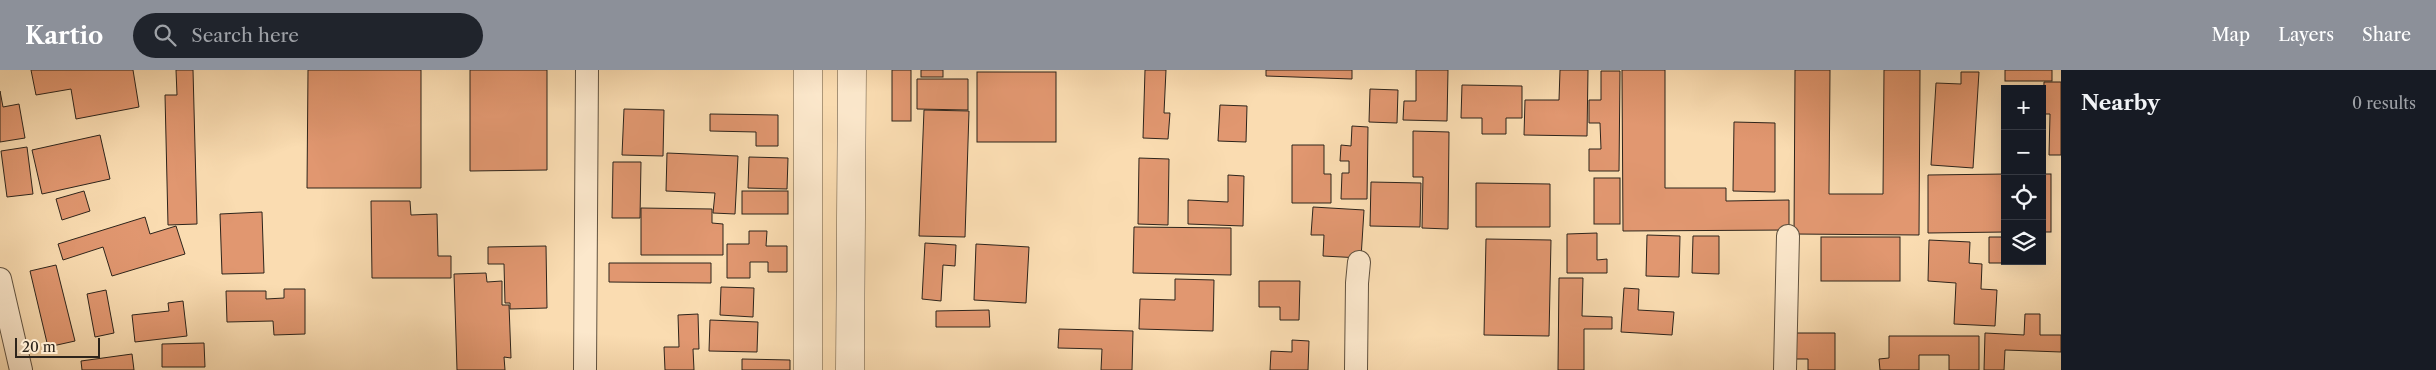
<!DOCTYPE html>
<meta charset="utf-8">
<style>
:root{--surface:#171b24;--page:#20242c;--text:#f1f3f6;--muted:#9ea1a6;--line:#363941;--accent:#8c9099}
body{margin:0;font-family:"Libre Caslon Text",serif;background:var(--page);color:var(--text)}
.controls{position:absolute;right:15px;top:15px;display:grid;overflow:hidden;border-radius:0px;box-shadow:0 5px 20px #0002}
.controls button{width:45px;height:45px;display:grid;place-items:center;padding:0;border:0;border-bottom:1px solid var(--line);background:var(--surface);color:var(--text);font:25px sans-serif}
.scale{position:absolute;left:15px;bottom:12px;width:85px;box-sizing:border-box;padding-left:5px;border:2px solid #2d241b;border-top:0;font-size:14px;line-height:18px;white-space:nowrap;color:#2d241b;-webkit-text-stroke:4px #fce8cc;paint-order:stroke}
.list{margin:0;padding:0;list-style:none}
h2{display:flex;justify-content:space-between;align-items:center;height:65px;margin:0;padding:0 20px;font-size:21px}
h2 small{font-size:16px;font-weight:400;color:var(--muted)}
.icon{flex:none;width:28px;height:28px;fill:none;stroke:currentColor;stroke-width:2;stroke-linecap:round;stroke-linejoin:round}
.map{position:relative;flex:none;width:2061px;height:300px;overflow:hidden}
header{display:flex;align-items:center;gap:30px;box-sizing:border-box;height:70px;padding:0 25px;background:var(--accent);color:#fff}
header strong{font-size:24px}
nav{display:flex;gap:28px;margin-inline-start:auto;font-size:18px}
.search{width:350px;height:45px;background:var(--page);display:flex;align-items:center;gap:12px;box-sizing:border-box;padding:0 18px;border-radius:28px;color:var(--muted);font-size:19px}
main{display:flex}
aside{flex:1;background:var(--surface)}
.map>svg:first-child{display:block}
.building{fill:#e19770;stroke:#2d241b}
.lines{fill:none;stroke-linecap:round;stroke-linejoin:round}
.minor-casing{stroke:#605240;stroke-width:24}
.tertiary-casing{stroke:#605240;stroke-width:29}
.minor{stroke:#fce8cc;stroke-width:22}
.tertiary{stroke:#fce8cc;stroke-width:28}
</style>
<header>
<strong>Kartio</strong>
<div class="search"><svg class="icon" aria-label="search" viewBox="0 0 24 24"><circle cx="10" cy="10" r="6"/><path d="M15 15l6 6"/></svg>Search here</div>
<nav><a>Map</a><a>Layers</a><a>Share</a></nav>
</header>
<main>
<div class="map">
<svg width="2061" height="300" viewBox="0 0 2061 300">
<rect width="100%" height="100%" fill="#fadcb1"/>
<filter id="stains"><feTurbulence type="fractalNoise" baseFrequency=".004" numOctaves="4"/><feColorMatrix values="0 0 0 0 .2 0 0 0 0 .09 0 0 0 0 .02 0 0 0 .5 -.17"/></filter>
<radialGradient id="worn" r=".72"><stop offset=".6" stop-color="#630" stop-opacity="0"/><stop offset="1" stop-color="#630" stop-opacity=".3"/></radialGradient>
<g class="building">
<polygon points="31,0 133,0 139,37 76,49 71,19 36,25"/>
<polygon points="176,0 193,0 197,154 168,155 165,25 177,25"/>
<polygon points="308,0 421,0 421,118 307,118"/>
<polygon points="470,0 547,0 547,100 470,101"/>
<rect x="892" y="0" width="19" height="51"/>
<rect x="921" y="0" width="22" height="7"/>
<polygon points="1145,0 1166,0 1164,43 1170,43 1168,69 1143,68"/>
<polygon points="1266,0 1352,0 1352,9 1266,6"/>
<polygon points="1416,0 1448,0 1447,51 1403,50 1404,31 1416,31"/>
<polygon points="1560,0 1588,0 1587,66 1524,65 1525,30 1559,30"/>
<polygon points="1622,0 1665,0 1665,118 1726,118 1726,131 1789,130 1789,160 1623,161"/>
<polygon points="1795,0 1830,0 1829,124 1883,124 1884,0 1920,0 1919,165 1794,164"/>
<rect x="2005" y="0" width="47" height="11"/>
<polygon points="1601,1 1620,1 1619,101 1589,101 1589,79 1601,79 1600,53 1589,53 1589,30 1601,30"/>
<rect x="977" y="2" width="79" height="70"/>
<polygon points="1961,2 1979,2 1973,98 1931,95 1936,13 1961,14"/>
<polygon points="917,9 968,9 968,40 917,39"/>
<polygon points="2044,12 2061,12 2061,85 2049,85 2050,44 2043,44"/>
<polygon points="1462,15 1522,16 1522,48 1506,48 1506,64 1482,64 1482,48 1461,48"/>
<polygon points="1370,19 1398,20 1397,53 1369,52"/>
<polygon points="0,21 3,37 19,34 25,68 0,72"/>
<polygon points="1220,35 1247,36 1246,72 1218,71"/>
<polygon points="624,39 664,40 663,86 622,85"/>
<polygon points="924,40 969,41 965,167 919,166"/>
<polygon points="710,44 778,45 778,76 756,76 756,62 710,61"/>
<polygon points="1734,52 1775,53 1775,122 1733,121"/>
<polygon points="1352,56 1368,57 1367,129 1341,129 1342,103 1349,103 1349,91 1340,91 1341,75 1351,76"/>
<polygon points="1413,61 1449,62 1448,159 1422,158 1423,107 1413,107"/>
<polygon points="100,65 110,109 42,124 32,80"/>
<polygon points="1292,75 1324,75 1324,104 1331,104 1331,133 1292,133"/>
<polygon points="27,77 33,124 7,127 1,81"/>
<polygon points="667,83 738,86 735,144 713,143 715,123 666,121"/>
<polygon points="749,87 788,88 787,119 748,118"/>
<polygon points="1139,88 1169,89 1168,155 1138,154"/>
<polygon points="613,92 641,92 640,148 612,148"/>
<polygon points="2005,104 2005,162 1928,163 1928,105"/>
<rect x="2042" y="104" width="9" height="58"/>
<polygon points="1228,105 1244,106 1243,156 1188,154 1188,130 1228,132"/>
<rect x="1594" y="108" width="26" height="46"/>
<polygon points="1371,112 1421,113 1420,157 1370,156"/>
<polygon points="1476,113 1550,114 1550,157 1476,157"/>
<polygon points="84,121 90,141 62,150 56,129"/>
<rect x="742" y="121" width="46" height="23"/>
<polygon points="371,131 410,131 411,145 437,144 438,186 451,186 451,208 372,208"/>
<polygon points="1313,137 1364,140 1361,188 1323,186 1324,165 1311,165"/>
<polygon points="641,138 712,139 712,153 723,154 723,185 641,185"/>
<polygon points="262,142 264,203 222,204 220,144"/>
<polygon points="145,147 150,164 176,156 185,184 112,206 103,177 63,190 58,174"/>
<polygon points="1134,157 1231,158 1231,205 1133,203"/>
<polygon points="749,161 767,161 766,176 787,176 787,202 768,202 768,192 750,192 750,208 727,208 727,174 749,174"/>
<polygon points="1597,163 1597,190 1607,189 1607,203 1567,203 1567,164"/>
<polygon points="1647,165 1680,166 1679,207 1646,206"/>
<polygon points="1693,166 1719,166 1719,204 1692,203"/>
<rect x="1821" y="167" width="79" height="44"/>
<polygon points="1989,167 2005,167 2005,191 2027,191 2027,193 1989,193"/>
<polygon points="1486,169 1551,170 1549,266 1484,265"/>
<polygon points="1929,170 1970,172 1969,193 1982,194 1981,219 1997,220 1995,256 1954,254 1956,213 1928,211"/>
<polygon points="925,173 956,175 955,196 943,195 941,231 922,229"/>
<polygon points="976,174 1029,177 1026,233 974,230"/>
<polygon points="546,176 547,238 510,239 510,233 505,233 504,194 488,194 488,177"/>
<polygon points="609,193 711,193 711,213 609,212"/>
<polygon points="56,195 75,271 48,277 30,201"/>
<polygon points="486,203 487,212 502,211 502,235 509,235 511,288 504,287 505,300 457,300 454,204"/>
<polygon points="1559,208 1583,208 1582,246 1612,247 1612,259 1584,259 1584,300 1558,300"/>
<polygon points="1175,209 1214,210 1213,261 1139,259 1140,229 1175,230"/>
<polygon points="1259,211 1300,211 1299,250 1280,250 1280,237 1259,237"/>
<polygon points="721,217 754,218 753,247 720,245"/>
<polygon points="1624,218 1639,219 1638,240 1674,242 1672,265 1621,262"/>
<polygon points="284,219 305,219 305,264 274,265 273,251 227,252 226,221 266,221 266,229 284,228"/>
<polygon points="106,220 114,263 95,267 87,224"/>
<polygon points="183,231 187,266 135,272 132,245 169,241 168,233"/>
<polygon points="989,240 990,257 936,257 936,241"/>
<polygon points="698,244 699,279 693,279 694,300 665,300 664,277 679,277 678,245"/>
<polygon points="2025,244 2040,244 2040,265 2061,265 2061,282 2005,280 2004,300 1984,300 1985,263 2024,265"/>
<polygon points="710,250 758,252 757,282 709,281"/>
<polygon points="1059,259 1133,261 1132,300 1101,300 1102,279 1058,278"/>
<polygon points="1788,263 1835,263 1835,300 1808,300 1808,289 1788,289"/>
<polygon points="1889,266 1979,266 1979,300 1949,300 1949,285 1919,285 1919,300 1880,300 1879,289 1889,288"/>
<polygon points="1292,270 1309,271 1308,300 1270,300 1271,281 1292,282"/>
<polygon points="204,273 205,297 162,297 162,274"/>
<polygon points="132,284 134,300 82,300 81,291"/>
<polygon points="742,289 790,290 790,300 742,300"/>
</g>
<g class="lines">
<defs>
<g id="minor">
<polyline points="0,209 21,300"/>
<polyline points="585,300 587,0"/>
<polyline points="1356,300 1357,213 1359,192"/>
<polyline points="1785,300 1788,166"/>
</g>
<g id="tertiary">
<polyline points="808,300 808,0"/>
<polyline points="850,300 852,0"/>
</g>
</defs>
<use href="#minor" class="minor-casing"/>
<use href="#tertiary" class="tertiary-casing"/>
<use href="#minor" class="minor"/>
<use href="#tertiary" class="tertiary"/>
</g>
<rect width="100%" height="100%" filter="url(#stains)"/>
<rect width="100%" height="100%" fill="url(#worn)"/>
</svg>
<div class="controls">
<button>+</button>
<button>−</button>
<button><svg class="icon" aria-label="locate" viewBox="0 0 24 24"><circle cx="12" cy="12" r="6"/><path d="M12 2v4M12 18v4M2 12h4M18 12h4"/></svg></button>
<button><svg class="icon" aria-label="layers" viewBox="0 0 24 24"><path d="M12 4l9 5-9 5-9-5zM3 14l9 5 9-5"/></svg></button>
</div>
<div class="scale">20 m</div>
</div>
<aside>
<h2>Nearby<small>0 results</small></h2>
<ul class="list">
</ul>
</aside>
</main>
